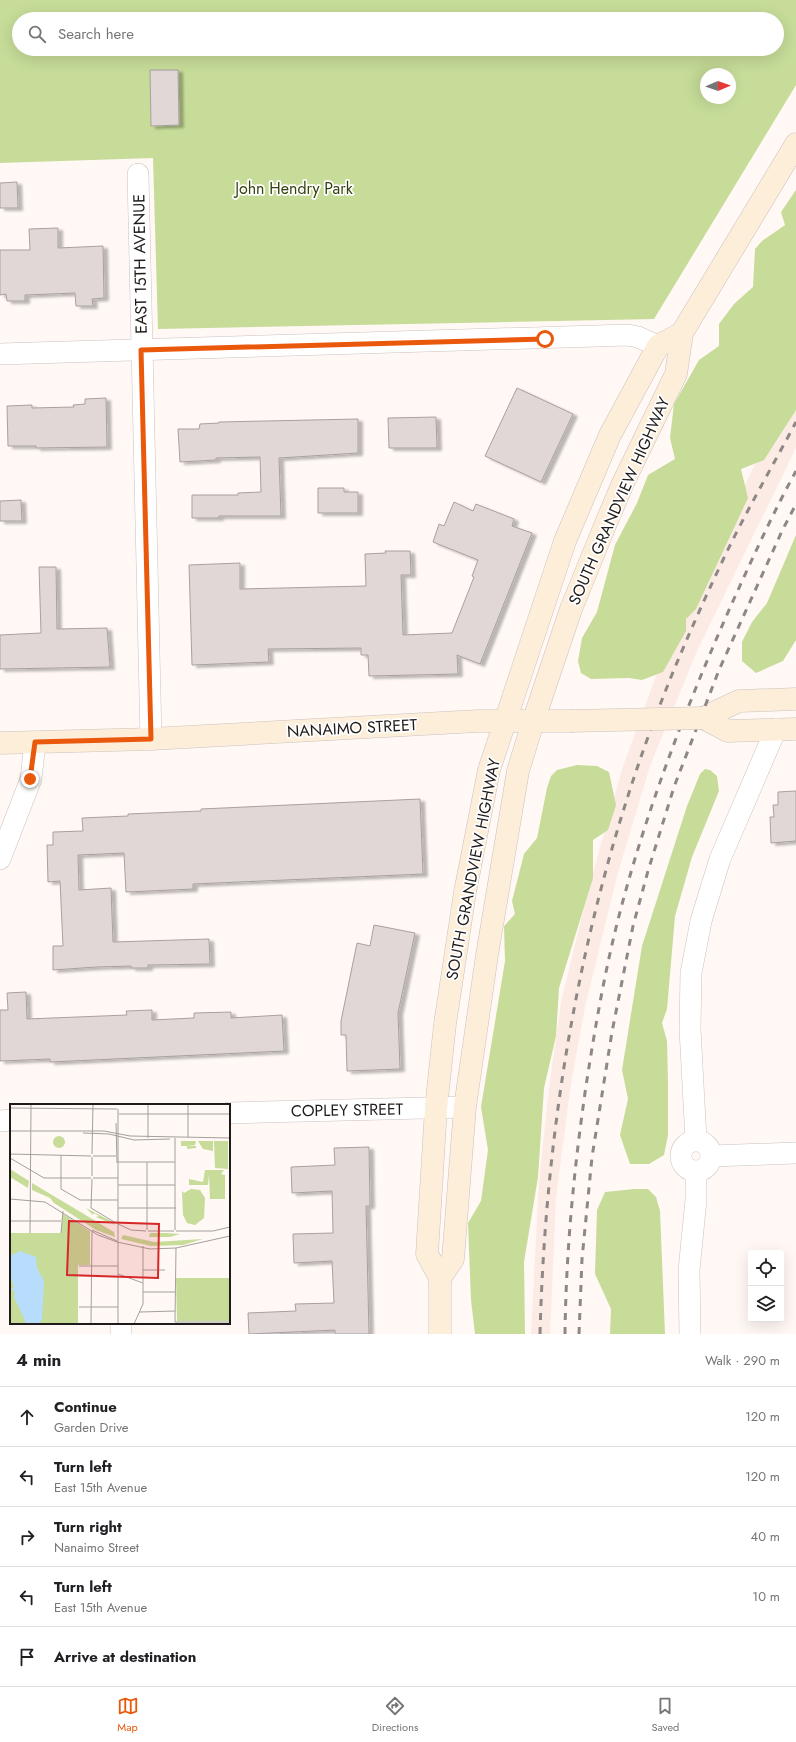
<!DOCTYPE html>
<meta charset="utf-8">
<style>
:root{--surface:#fff;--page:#f2f2f2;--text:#202124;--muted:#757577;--line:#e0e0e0;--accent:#ea580c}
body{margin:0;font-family:Jost,sans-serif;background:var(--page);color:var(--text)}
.controls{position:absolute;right:12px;bottom:12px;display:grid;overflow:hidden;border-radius:4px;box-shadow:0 4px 16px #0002}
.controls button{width:36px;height:36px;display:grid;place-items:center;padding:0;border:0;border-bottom:1px solid var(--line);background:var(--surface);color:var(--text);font:20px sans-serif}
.compass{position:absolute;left:700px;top:68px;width:36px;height:36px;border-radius:50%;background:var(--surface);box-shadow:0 4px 16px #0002;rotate:88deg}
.stop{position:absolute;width:12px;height:12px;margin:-9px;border:3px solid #ea580c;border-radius:50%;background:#fff}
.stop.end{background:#ea580c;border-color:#fff;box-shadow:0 1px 4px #0008}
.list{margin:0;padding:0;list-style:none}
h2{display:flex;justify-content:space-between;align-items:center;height:52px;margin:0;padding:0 16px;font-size:17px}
h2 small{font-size:13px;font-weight:400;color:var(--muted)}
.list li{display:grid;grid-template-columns:26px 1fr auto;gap:12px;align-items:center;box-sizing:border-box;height:60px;padding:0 16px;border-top:1px solid var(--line)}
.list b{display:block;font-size:15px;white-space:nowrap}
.list p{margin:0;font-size:13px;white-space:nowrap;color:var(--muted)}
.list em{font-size:13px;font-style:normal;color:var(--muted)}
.icon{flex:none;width:22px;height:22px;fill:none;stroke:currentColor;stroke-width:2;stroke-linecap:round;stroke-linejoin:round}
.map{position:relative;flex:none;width:796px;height:1334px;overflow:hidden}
.search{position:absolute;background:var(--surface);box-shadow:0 4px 16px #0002;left:12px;right:12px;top:12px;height:44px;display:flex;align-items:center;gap:10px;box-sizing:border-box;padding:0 14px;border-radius:22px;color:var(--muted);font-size:15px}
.sheet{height:352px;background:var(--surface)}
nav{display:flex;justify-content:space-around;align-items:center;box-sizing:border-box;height:56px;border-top:1px solid var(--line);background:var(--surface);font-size:11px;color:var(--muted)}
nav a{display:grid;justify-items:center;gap:2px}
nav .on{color:var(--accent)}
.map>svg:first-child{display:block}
.built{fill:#fcebe5}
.green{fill:#c6dc98;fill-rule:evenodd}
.building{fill:#e0d7d6;stroke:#a9a09f;filter:url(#shadow)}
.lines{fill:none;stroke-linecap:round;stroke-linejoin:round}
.street-casing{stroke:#cac2bf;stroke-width:22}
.secondary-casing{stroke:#cac2bf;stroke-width:23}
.street{stroke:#fff;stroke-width:21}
.secondary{stroke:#fdeeda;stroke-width:22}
.rail{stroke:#8d8886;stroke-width:3;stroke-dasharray:7 7;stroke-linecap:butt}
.secondary-bridge-casing{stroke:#cac2bf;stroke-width:23;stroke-linecap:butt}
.secondary-bridge{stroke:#fdeeda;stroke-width:22}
.route{stroke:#ea580c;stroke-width:5}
.labels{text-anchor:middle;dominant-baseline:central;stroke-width:3.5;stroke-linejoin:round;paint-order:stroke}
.park-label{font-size:16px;fill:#34410c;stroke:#fff}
.street-label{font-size:16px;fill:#1e1b1a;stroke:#fff}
.inset-road{fill:none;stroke:#a5a09d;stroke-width:1}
.view{fill:#d62828;fill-opacity:0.15;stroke:#d62828;stroke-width:2}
.inset-edge{fill:none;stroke:#1e1b1a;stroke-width:2}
</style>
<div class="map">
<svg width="796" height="1334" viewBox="0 0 796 1334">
<defs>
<filter id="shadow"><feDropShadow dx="4.5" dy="2.5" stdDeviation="1" flood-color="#0004"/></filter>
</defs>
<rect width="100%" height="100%" fill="#fff8f5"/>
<polygon class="built" points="796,382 796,448 697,651 650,766 617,876 585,1007 570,1090 556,1198 550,1334 531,1334 539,1181 549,1088 561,1002 590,883 623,766 667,646 695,585"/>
<g class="green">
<path d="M0,0H796V85L654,319L158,329L153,158L0,163ZM19,19H777V49H19ZM706,74H730V98H706Z"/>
<polygon points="796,190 796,410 764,460 741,469 748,498 696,609 686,619 686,631 663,672 642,680 629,678 591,679 581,673 578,661 582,638 597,612 615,545 637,503 648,475 675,459 670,438 674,404 699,360 719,346 719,324 734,304 753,287 755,249 762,241 785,225 781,212"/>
<polygon points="796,535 796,640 783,661 756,673 742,661 742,642 752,622 767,603"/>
<polygon points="577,765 597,766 609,772 616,805 608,830 593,840 593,878 559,988 556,1036 544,1088 538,1177 524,1262 525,1334 475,1334 471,1300 468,1223 481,1201 488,1150 481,1107 505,961 504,926 515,914 512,901 524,854 537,838 547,788 551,776 557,770"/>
<polygon points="705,769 710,770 717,776 719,791 692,857 675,916 667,1009 662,1023 667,1041 668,1082 668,1135 664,1155 649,1164 630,1164 620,1135 628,1099 622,1070 642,946 687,806 700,774"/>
<polygon points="635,1189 648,1189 656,1197 660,1211 665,1334 610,1334 611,1309 595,1274 597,1210 605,1192"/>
</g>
<g class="building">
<polygon points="150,70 178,70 179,125 151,126"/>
<polygon points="17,182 18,208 0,208 0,183"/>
<polygon points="58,228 58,248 103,246 104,298 92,299 93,306 76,306 75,293 25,295 25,301 7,301 6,294 0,295 0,250 30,250 29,229"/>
<polygon points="517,388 573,414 541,482 485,456"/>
<polygon points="106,398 107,447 36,448 36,446 8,446 7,406 32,405 32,408 74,407 73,405 85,404 85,399"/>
<polygon points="436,417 437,448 389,448 388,418"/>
<polygon points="358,419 358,453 279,458 281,516 219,516 219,518 192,518 192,495 238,495 238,493 261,492 260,457 216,458 216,460 180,462 178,429 199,429 200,424 219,423 219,422"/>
<polygon points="318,488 344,488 344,492 358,492 358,513 318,513"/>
<polygon points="21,500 22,521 0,521 0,501"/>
<polygon points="454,502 473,511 476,504 514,519 512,526 532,533 480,664 457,655 458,674 369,676 368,655 361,655 361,648 268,649 269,662 192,665 189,565 240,563 240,589 366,586 365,554 386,553 385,551 410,551 411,575 401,575 403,635 452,633 474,577 472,576 478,560 433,542 439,524 444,526"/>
<polygon points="39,567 56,567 57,629 107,628 110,667 0,669 0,635 41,633"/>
<polygon points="796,791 796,841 771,843 770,817 774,817 773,805 778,805 778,792"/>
<polygon points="420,799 423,874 193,884 193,889 126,892 124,853 78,855 79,890 111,888 113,942 209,939 210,964 148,965 148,968 131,968 131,966 96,967 53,970 53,946 63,946 60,881 48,882 47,845 53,845 53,832 83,831 82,818 128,816 128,814 201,811 201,809"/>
<polygon points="374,925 415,933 398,1013 400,1069 347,1071 346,1035 341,1035 341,1021 357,943 370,946"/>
<polygon points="26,992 27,1019 127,1015 126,1011 152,1010 152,1020 194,1018 194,1013 231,1012 231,1018 282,1015 284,1051 50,1062 50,1059 0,1061 0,1010 8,1010 7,993"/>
<polygon points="369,1147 370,1206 366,1206 369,1334 335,1334 335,1330 249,1334 248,1313 296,1311 295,1304 334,1303 332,1261 294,1263 293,1234 333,1233 332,1191 292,1193 291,1167 335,1165 334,1148"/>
</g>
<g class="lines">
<defs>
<g id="street">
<polyline points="138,174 151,739"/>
<polyline points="0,354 628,335 638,337 658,346"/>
<polyline points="0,859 31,779 35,742"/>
<polyline points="229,1113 465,1107"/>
<polyline points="0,1121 11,1120"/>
<polyline points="696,1140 690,1029 691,973 701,921 720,859 776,729"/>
<circle cx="696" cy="1156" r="15"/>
<polyline points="711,1156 796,1153"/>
<polyline points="121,1323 121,1334"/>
<polyline points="690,1334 689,1270 696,1200 696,1171"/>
</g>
<g id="secondary">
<polyline points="703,718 739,701 796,699"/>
<polyline points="703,718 728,731 796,729"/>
<polyline points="0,743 151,739 478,721 571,721"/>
<polyline points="440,1278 453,1259 465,1107 487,955 518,771 533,722 571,609 604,528 623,483 676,374 682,333 796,144"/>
<polyline points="440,1334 440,1278 427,1254 436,1108 445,1024 465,892 489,770 565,541 610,435 658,346 682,333"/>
</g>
</defs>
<use href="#street" class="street-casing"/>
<use href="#secondary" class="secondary-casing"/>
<use href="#street" class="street"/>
<use href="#secondary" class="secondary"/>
<g class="rail">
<path d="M540,1334C546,1108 586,887 671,677C687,638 704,600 722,562C744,515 771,469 796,422"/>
<path d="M565,1334C566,1251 574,1168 586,1086C595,1028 605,969 620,912C648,805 688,702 733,601C753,557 773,513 796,471"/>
<polyline points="579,1334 582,1259 592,1157 612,1032 633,926 648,871 674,787 719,670 782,531 796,504"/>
</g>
<defs>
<polyline id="secondary-bridge" points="571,721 703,718"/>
</defs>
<use href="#secondary-bridge" class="secondary-bridge-casing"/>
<use href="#secondary-bridge" class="secondary-bridge"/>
</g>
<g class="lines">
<polyline class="route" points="30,779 35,742 151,739 141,350 545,339"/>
</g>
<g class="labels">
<g class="park-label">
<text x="294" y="188">John Hendry Park</text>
</g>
<g class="street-label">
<text transform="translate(140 264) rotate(-91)">EAST 15TH AVENUE</text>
<text transform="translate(619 501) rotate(-66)">SOUTH GRANDVIEW HIGHWAY</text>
<text transform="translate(352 728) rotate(-3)">NANAIMO STREET</text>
<text transform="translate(473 869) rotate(-79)">SOUTH GRANDVIEW HIGHWAY</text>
<text transform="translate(347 1110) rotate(-1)">COPLEY STREET</text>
</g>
</g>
<g transform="translate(10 1104)">
<rect width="220" height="220" fill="#fff8f5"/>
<path d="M43 38a6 6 0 1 1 12 0a6 6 0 1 1-12 0ZM171,37H186L185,41H177L186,42V44L177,45V42H171ZM188,37H203V47L193,45ZM204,37H218V65L205,64ZM0,65L19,77L18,84L0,73ZM195,66H214L211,70L215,71V95H200L199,70L198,81H179V75L193,78ZM22,79L104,128L105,133L86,126L44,99L40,94L22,86ZM181,85L190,86L195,94L194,114L185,121L177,119L173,111L172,87L174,89ZM76,104L101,117L105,121L86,113L89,112L84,109L83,111ZM53,110L80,127V161H68V220H0V129H51ZM155,129L170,130L160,133H139L140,129ZM113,131L144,138L193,135L173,141L141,142L111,135ZM166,174H219V217H167Z" fill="#c6dc98"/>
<path d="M10,147L26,153L27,164L34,177L32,216L28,220L16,219L4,193L5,188L1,185L4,183L0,172V152Z" fill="#b7dcfc"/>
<path class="inset-road" d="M138,0V34M0,4L107,5M109,10H220M106,19L107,59M0,27H94L120,32L220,34M73,29L99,30L124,36L160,35M178,33V0M0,50L81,52M82,50L83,0M51,51V85L70,96H108M83,52H106M0,54L34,74H81M108,58H165M82,72V53M83,74H108M82,75L81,104L106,119M108,81H165M0,95L35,98L88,131L107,138M108,104H166M0,117H51M108,120L121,126L136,127M82,126L107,137M137,126V58M165,126V34M138,127H164M166,127H203L220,123M20,129L21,0M51,129L53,107M107,138L140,145L166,144L220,132M166,144L165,218H220M69,162H108M133,166H155M108,170L133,179M133,188H165M69,203H108M130,208L165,207M81,220L82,127M108,220V5M124,220L133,200V142"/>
<path class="view" d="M59,117L149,120L148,174L57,171Z"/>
<rect width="220" height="220" class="inset-edge"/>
</g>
</svg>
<div class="controls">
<button><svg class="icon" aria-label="locate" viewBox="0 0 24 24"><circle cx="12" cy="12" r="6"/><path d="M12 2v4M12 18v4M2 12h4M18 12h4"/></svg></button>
<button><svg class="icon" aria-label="layers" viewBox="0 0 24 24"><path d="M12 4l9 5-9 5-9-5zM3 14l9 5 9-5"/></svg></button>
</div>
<svg class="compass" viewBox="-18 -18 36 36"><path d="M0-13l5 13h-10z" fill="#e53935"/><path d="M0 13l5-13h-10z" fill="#757577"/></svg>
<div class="stop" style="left:545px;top:339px"></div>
<div class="stop end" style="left:30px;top:779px"></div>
<div class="search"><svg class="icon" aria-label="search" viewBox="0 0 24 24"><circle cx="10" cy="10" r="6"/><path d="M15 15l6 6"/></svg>Search here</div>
</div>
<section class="sheet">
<h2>4 min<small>Walk · 290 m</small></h2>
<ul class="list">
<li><svg class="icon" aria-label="ahead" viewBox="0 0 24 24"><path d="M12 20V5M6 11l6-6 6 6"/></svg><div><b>Continue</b><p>Garden Drive</p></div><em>120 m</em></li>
<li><svg class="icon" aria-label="left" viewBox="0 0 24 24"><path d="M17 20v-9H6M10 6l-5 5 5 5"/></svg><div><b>Turn left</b><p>East 15th Avenue</p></div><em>120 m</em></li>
<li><svg class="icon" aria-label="right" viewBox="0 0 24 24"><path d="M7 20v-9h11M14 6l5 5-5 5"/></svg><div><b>Turn right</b><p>Nanaimo Street</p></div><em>40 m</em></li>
<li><svg class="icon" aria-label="left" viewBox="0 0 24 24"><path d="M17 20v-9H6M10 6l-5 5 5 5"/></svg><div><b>Turn left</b><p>East 15th Avenue</p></div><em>10 m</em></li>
<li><svg class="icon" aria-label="arrive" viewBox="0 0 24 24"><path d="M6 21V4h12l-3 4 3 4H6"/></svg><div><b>Arrive at destination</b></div></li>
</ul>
</section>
<nav>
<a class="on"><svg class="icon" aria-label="map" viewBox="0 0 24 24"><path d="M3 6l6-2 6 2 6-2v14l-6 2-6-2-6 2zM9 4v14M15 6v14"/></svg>Map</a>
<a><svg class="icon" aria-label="directions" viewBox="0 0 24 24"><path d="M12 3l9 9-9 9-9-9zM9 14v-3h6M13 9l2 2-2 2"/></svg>Directions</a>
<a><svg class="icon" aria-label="saved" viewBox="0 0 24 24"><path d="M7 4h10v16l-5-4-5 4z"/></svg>Saved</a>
</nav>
